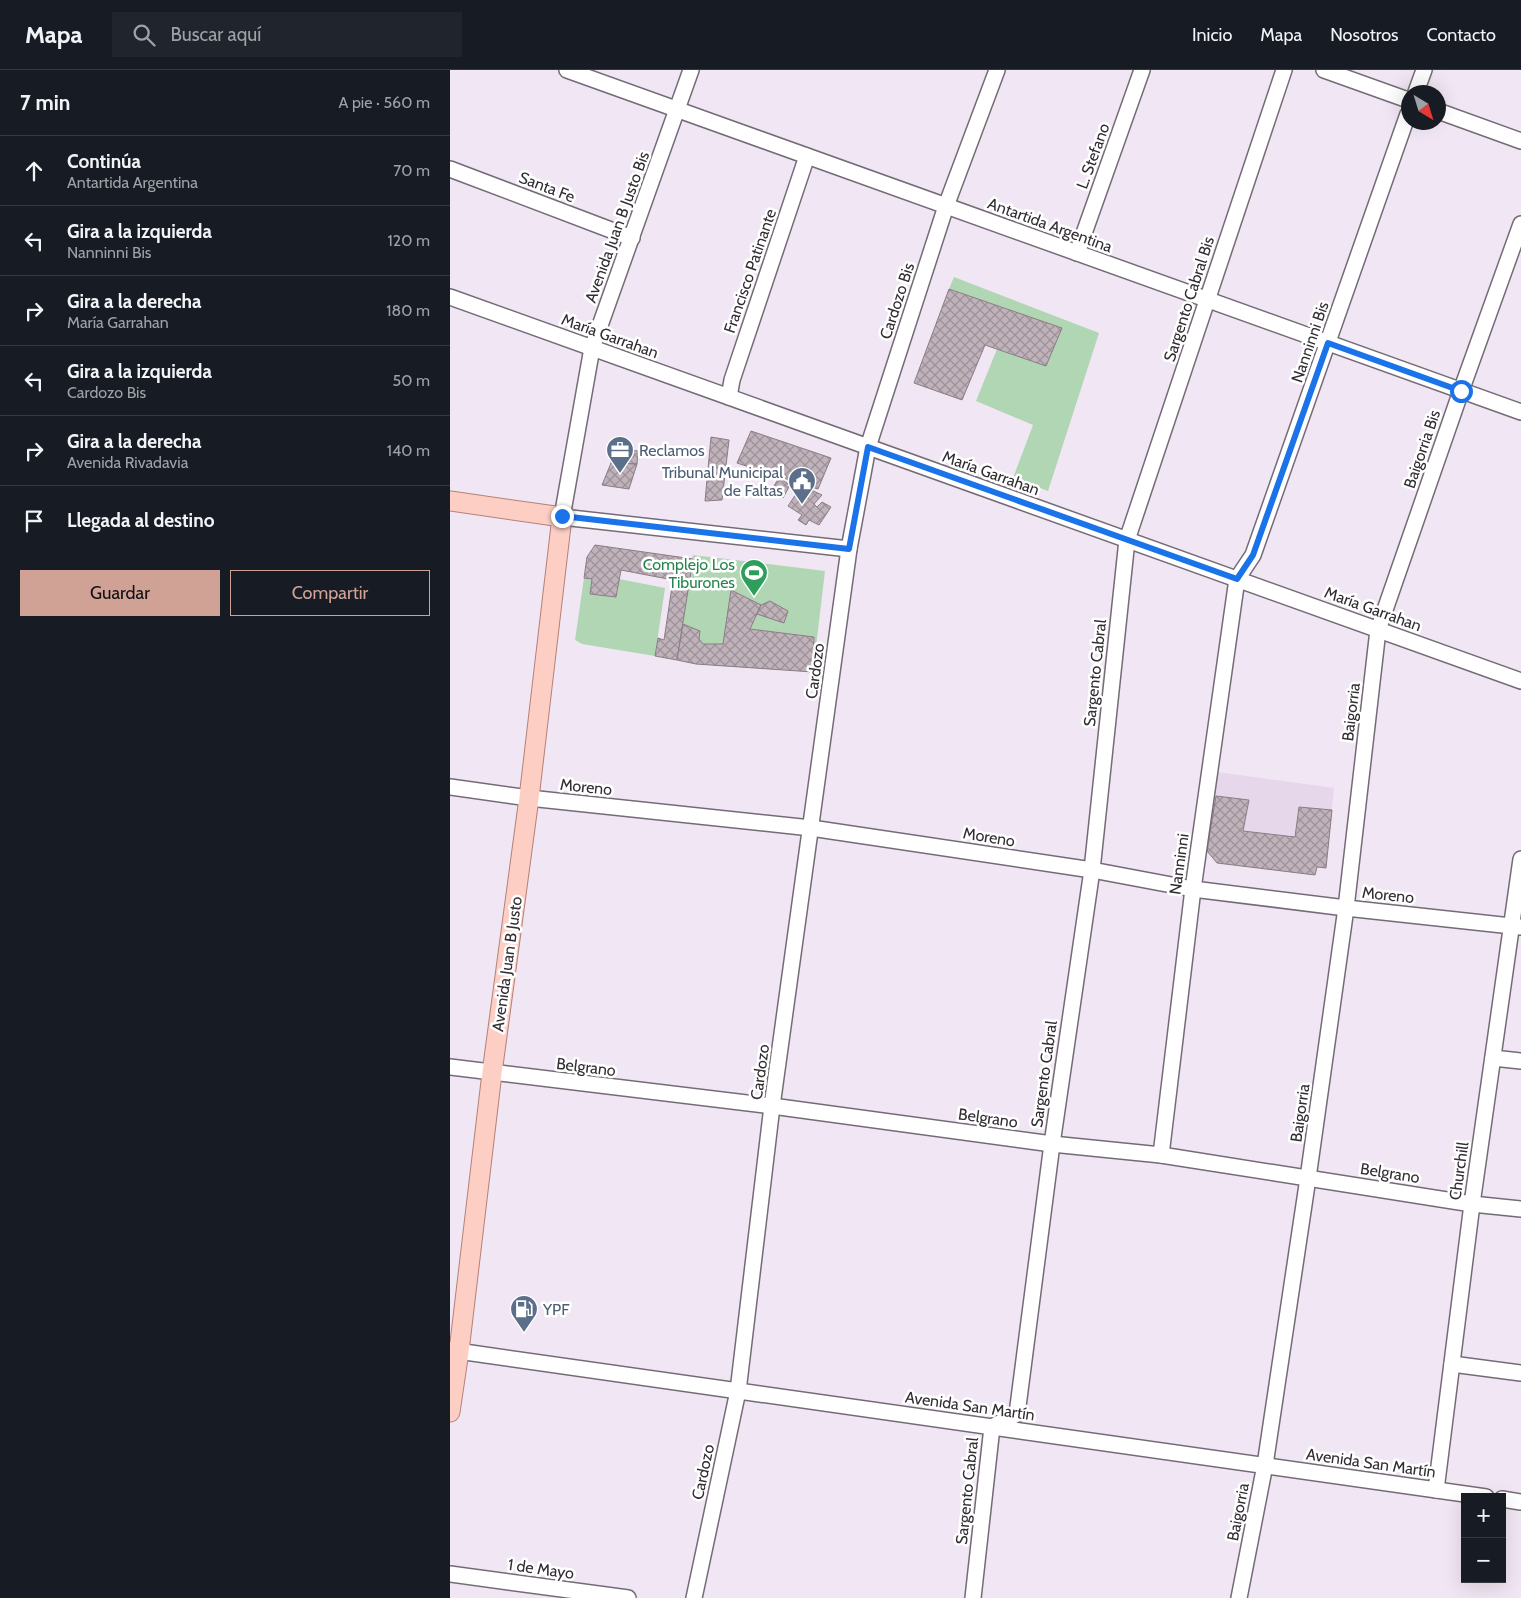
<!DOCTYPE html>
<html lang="es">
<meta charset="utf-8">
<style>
:root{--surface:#171b24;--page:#20242c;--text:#f1f3f6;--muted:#9ea1a6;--line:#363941;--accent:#d0a296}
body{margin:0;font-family:Cabin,sans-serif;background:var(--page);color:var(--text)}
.controls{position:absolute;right:15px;bottom:15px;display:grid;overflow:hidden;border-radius:0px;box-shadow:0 5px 20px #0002}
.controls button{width:45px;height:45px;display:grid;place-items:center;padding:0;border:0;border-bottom:1px solid var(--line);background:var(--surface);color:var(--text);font:25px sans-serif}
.compass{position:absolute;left:951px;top:15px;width:45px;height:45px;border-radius:50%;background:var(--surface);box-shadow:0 5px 20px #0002;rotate:142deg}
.stop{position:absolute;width:15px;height:15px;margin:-11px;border:4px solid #1a73e8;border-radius:50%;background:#fff}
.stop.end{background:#1a73e8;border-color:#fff;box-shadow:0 1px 5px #0008}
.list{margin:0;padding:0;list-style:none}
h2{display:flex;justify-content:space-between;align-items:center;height:65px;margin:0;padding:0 20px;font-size:21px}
h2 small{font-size:16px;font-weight:400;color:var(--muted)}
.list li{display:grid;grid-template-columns:32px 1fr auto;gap:15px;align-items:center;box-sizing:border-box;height:70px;padding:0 20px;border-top:1px solid var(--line)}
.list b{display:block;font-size:19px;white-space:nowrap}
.list p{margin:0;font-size:16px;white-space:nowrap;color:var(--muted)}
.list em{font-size:16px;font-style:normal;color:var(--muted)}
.actions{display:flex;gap:10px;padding:15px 20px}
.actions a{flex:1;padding:11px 0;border:1px solid var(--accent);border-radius:0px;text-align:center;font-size:18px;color:var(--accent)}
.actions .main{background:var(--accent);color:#111}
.icon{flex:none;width:28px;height:28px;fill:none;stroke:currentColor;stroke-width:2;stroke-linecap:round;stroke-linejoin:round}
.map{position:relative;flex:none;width:1071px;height:1528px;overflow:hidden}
header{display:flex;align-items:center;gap:30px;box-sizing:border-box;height:70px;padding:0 25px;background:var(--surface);border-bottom:1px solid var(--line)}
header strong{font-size:24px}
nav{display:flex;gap:28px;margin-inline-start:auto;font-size:18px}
.search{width:350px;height:45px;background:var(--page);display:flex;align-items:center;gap:12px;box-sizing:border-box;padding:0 18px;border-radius:0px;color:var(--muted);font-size:19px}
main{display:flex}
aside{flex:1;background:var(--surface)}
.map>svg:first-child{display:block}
.built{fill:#e6d8ea}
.green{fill:#b1d6b3}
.building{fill:url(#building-cross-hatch);stroke:#8a7d85}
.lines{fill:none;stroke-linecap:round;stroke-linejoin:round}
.minor-casing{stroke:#746b76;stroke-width:18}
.major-casing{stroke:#b58178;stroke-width:21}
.minor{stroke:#fff;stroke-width:15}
.major{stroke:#fdcec4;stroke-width:19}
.route{stroke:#1a73e8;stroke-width:6}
.labels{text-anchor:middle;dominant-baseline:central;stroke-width:5;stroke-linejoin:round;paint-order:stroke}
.street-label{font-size:16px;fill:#312d32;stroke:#fff}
.service-label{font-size:16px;fill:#4e5e75;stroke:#fff;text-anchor:start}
.leisure-label{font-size:16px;fill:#27864d;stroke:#fff;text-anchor:end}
</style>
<header>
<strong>Mapa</strong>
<div class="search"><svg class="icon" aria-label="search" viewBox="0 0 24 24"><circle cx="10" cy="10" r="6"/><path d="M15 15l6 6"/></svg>Buscar aquí</div>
<nav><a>Inicio</a><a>Mapa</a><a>Nosotros</a><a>Contacto</a></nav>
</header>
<main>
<aside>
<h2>7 min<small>A pie · 560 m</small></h2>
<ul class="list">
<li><svg class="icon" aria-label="ahead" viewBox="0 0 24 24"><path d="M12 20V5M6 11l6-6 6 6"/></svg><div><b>Continúa</b><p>Antartida Argentina</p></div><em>70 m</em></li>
<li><svg class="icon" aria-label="left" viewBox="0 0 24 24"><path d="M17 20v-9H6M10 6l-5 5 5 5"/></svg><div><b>Gira a la izquierda</b><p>Nanninni Bis</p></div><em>120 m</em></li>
<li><svg class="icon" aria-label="right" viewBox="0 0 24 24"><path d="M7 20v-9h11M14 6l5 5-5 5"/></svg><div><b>Gira a la derecha</b><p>María Garrahan</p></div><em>180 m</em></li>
<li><svg class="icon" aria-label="left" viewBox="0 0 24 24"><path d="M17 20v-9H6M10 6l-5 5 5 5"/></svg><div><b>Gira a la izquierda</b><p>Cardozo Bis</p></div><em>50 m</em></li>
<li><svg class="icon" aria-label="right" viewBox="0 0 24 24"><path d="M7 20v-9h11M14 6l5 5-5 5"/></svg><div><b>Gira a la derecha</b><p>Avenida Rivadavia</p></div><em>140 m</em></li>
<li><svg class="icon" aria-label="arrive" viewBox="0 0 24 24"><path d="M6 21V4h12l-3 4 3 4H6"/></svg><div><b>Llegada al destino</b></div></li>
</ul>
<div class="actions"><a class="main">Guardar</a><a>Compartir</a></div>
</aside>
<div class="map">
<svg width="1071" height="1528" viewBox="0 0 1071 1528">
<defs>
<pattern id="building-cross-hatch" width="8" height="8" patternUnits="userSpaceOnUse" patternTransform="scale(1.25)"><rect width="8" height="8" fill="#c0b2ba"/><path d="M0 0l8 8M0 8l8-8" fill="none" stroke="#9d9198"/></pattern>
</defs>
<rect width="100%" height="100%" fill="#f1e6f3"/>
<polygon class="built" points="767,702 884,718 876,798 867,797 865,805 767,793 757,781"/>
<g class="green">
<polygon points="504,207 649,263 598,421 563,408 583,355 526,331 547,279 596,295 612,258 499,219"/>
<polygon points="243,485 375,501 363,602 246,594 227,590"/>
<polygon points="134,508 142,509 140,524 166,527 169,509 215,518 205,586 132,574 125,570"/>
</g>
<g class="building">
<polygon points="499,219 612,258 596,296 535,275 512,330 464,313"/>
<polygon points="301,361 381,388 368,419 287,393"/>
<polygon points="261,367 279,370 272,430 255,431"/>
<polygon points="165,378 188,381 187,394 161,393"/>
<polygon points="161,393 187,394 179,419 152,415"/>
<polygon points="329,408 340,415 333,428 322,419"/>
<polygon points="348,414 372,425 364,434 367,437 372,432 381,437 369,455 359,450 356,455 348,450 352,445 338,436 346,424 342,421"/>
<polygon points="145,475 243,489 227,590 205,586 208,568 214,570 223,510 171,500 166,527 140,524 142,509 134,508 137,487"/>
<polygon points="281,520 311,535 300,559 364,567 363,602 246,594 227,590 233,554 250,561 249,569 253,574 273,574"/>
<polygon points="320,531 338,541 334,553 307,544 311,535"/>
<polygon points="766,726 799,730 793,761 845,767 849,737 882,740 876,798 867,797 865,805 767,793 757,781"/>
</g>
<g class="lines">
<defs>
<g id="minor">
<polyline points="117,0 1071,342"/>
<polyline points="241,0 142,278 112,447 399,479"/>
<polyline points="874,0 958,30"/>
<polyline points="966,22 974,0"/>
<polyline points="988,41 1071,71"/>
<polyline points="0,99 182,168"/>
<polyline points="627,183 692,0"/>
<polyline points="0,227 1071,611"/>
<polyline points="279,327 282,310 357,86"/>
<polyline points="0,717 79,728 361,758 642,800 743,819 896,838 1071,857"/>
<polyline points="1043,988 1071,991"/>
<polyline points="0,997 322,1036 602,1074 711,1085 1022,1134 1071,1139"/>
<polyline points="711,1085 743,819 787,509 803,485 958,44"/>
<polyline points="0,1280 1036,1427"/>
<polyline points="1002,1294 1071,1303"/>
<polyline points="986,1420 1022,1134 1071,789"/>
<polyline points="1052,1429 1071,1432"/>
<polyline points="0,1504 178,1528"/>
<polyline points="244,1528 288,1321 322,1036 399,479 418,377 496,136 547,0"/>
<polyline points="523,1528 542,1357 567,1344 602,1074 642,800 677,470 834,0"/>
<polyline points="789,1528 815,1395 858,1108 896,838 928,560 1011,321 1071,154"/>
</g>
<polyline id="major" points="0,431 112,447 79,728 42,1003 9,1281 0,1342"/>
</defs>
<use href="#minor" class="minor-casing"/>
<use href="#major" class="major-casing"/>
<use href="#minor" class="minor"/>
<use href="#major" class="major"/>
</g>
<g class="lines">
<polyline class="route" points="112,446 399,479 418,377 787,509 803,485 878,273 1011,321"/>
</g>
<defs>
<symbol id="office-pin" viewBox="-11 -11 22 30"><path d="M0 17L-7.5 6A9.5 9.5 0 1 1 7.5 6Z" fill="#5c6f8a" stroke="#fff"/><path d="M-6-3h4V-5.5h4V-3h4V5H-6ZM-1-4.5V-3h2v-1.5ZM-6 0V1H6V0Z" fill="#fff"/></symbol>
<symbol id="civic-pin" viewBox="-11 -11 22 30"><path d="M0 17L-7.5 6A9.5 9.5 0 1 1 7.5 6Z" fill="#5c6f8a" stroke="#fff"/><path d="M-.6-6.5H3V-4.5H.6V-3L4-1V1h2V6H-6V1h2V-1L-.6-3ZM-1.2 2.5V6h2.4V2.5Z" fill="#fff"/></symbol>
<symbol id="stadium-pin" viewBox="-11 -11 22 30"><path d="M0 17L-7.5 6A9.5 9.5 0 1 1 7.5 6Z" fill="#2e9e5b" stroke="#fff"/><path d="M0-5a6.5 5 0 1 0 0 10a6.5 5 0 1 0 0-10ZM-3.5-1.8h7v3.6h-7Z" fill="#fff"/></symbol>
<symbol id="fuel-pin" viewBox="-11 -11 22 30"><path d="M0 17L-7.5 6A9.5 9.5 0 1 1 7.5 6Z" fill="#5c6f8a" stroke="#fff"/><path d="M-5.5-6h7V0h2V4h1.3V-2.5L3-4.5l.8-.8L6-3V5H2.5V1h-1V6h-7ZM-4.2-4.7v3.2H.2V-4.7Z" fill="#fff"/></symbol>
</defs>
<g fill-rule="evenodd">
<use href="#office-pin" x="154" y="364" width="32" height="43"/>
<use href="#civic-pin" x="336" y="395" width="32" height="43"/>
<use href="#stadium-pin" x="288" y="487" width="32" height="43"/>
<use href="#fuel-pin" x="58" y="1223" width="32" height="43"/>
</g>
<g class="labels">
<g class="street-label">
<text transform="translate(643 86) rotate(-70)">L. Stefano</text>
<text transform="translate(97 117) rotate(21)">Santa Fe</text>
<text transform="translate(600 155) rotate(20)">Antartida Argentina</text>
<text transform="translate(167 157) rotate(-70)">Avenida Juan B Justo Bis</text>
<text transform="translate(300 201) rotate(-71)">Francisco Patinante</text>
<text transform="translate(739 229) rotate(-72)">Sargento Cabral Bis</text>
<text transform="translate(447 231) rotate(-72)">Cardozo Bis</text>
<text transform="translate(160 266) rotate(20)">María Garrahan</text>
<text transform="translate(860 272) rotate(-71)">Nanninni Bis</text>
<text transform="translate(972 379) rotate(-71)">Baigorria Bis</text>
<text transform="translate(541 403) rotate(20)">María Garrahan</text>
<text transform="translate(923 539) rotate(20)">María Garrahan</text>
<text transform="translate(365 601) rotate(-82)">Cardozo</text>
<text transform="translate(645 603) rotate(-84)">Sargento Cabral</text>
<text transform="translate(901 642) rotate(-83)">Baigorria</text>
<text transform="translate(136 717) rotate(6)">Moreno</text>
<text transform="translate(539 767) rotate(9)">Moreno</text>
<text transform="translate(729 794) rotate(-82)">Nanninni</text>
<text transform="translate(938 825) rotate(6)">Moreno</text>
<text transform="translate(57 894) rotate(-82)">Avenida Juan B Justo</text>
<text transform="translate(136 997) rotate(7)">Belgrano</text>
<text transform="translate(310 1002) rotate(-82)">Cardozo</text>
<text transform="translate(594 1004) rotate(-82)">Sargento Cabral</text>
<text transform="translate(850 1043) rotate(-82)">Baigorria</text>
<text transform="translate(538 1048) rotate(8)">Belgrano</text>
<text transform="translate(1009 1101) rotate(-82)">Churchill</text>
<text transform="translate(940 1103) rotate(9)">Belgrano</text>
<text transform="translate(520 1336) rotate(8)">Avenida San Martín</text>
<text transform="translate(921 1393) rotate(8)">Avenida San Martín</text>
<text transform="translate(253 1402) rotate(-78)">Cardozo</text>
<text transform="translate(517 1421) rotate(-84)">Sargento Cabral</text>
<text transform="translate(788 1442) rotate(-79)">Baigorria</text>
<text transform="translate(91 1499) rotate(8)">1 de Mayo</text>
</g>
<g class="service-label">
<text x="189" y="380">Reclamos</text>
<text x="333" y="402" text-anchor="end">Tribunal Municipal<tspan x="333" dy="18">de Faltas</tspan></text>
<text x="93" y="1239">YPF</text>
</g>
<g class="leisure-label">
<text x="285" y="494">Complejo Los<tspan x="285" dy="18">Tiburones</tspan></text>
</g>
</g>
</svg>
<div class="controls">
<button>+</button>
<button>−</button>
</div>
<svg class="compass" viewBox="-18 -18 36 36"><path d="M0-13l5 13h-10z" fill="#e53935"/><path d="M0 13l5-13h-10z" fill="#9ea1a6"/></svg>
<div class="stop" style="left:1011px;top:321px"></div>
<div class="stop end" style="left:112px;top:446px"></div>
</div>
</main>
